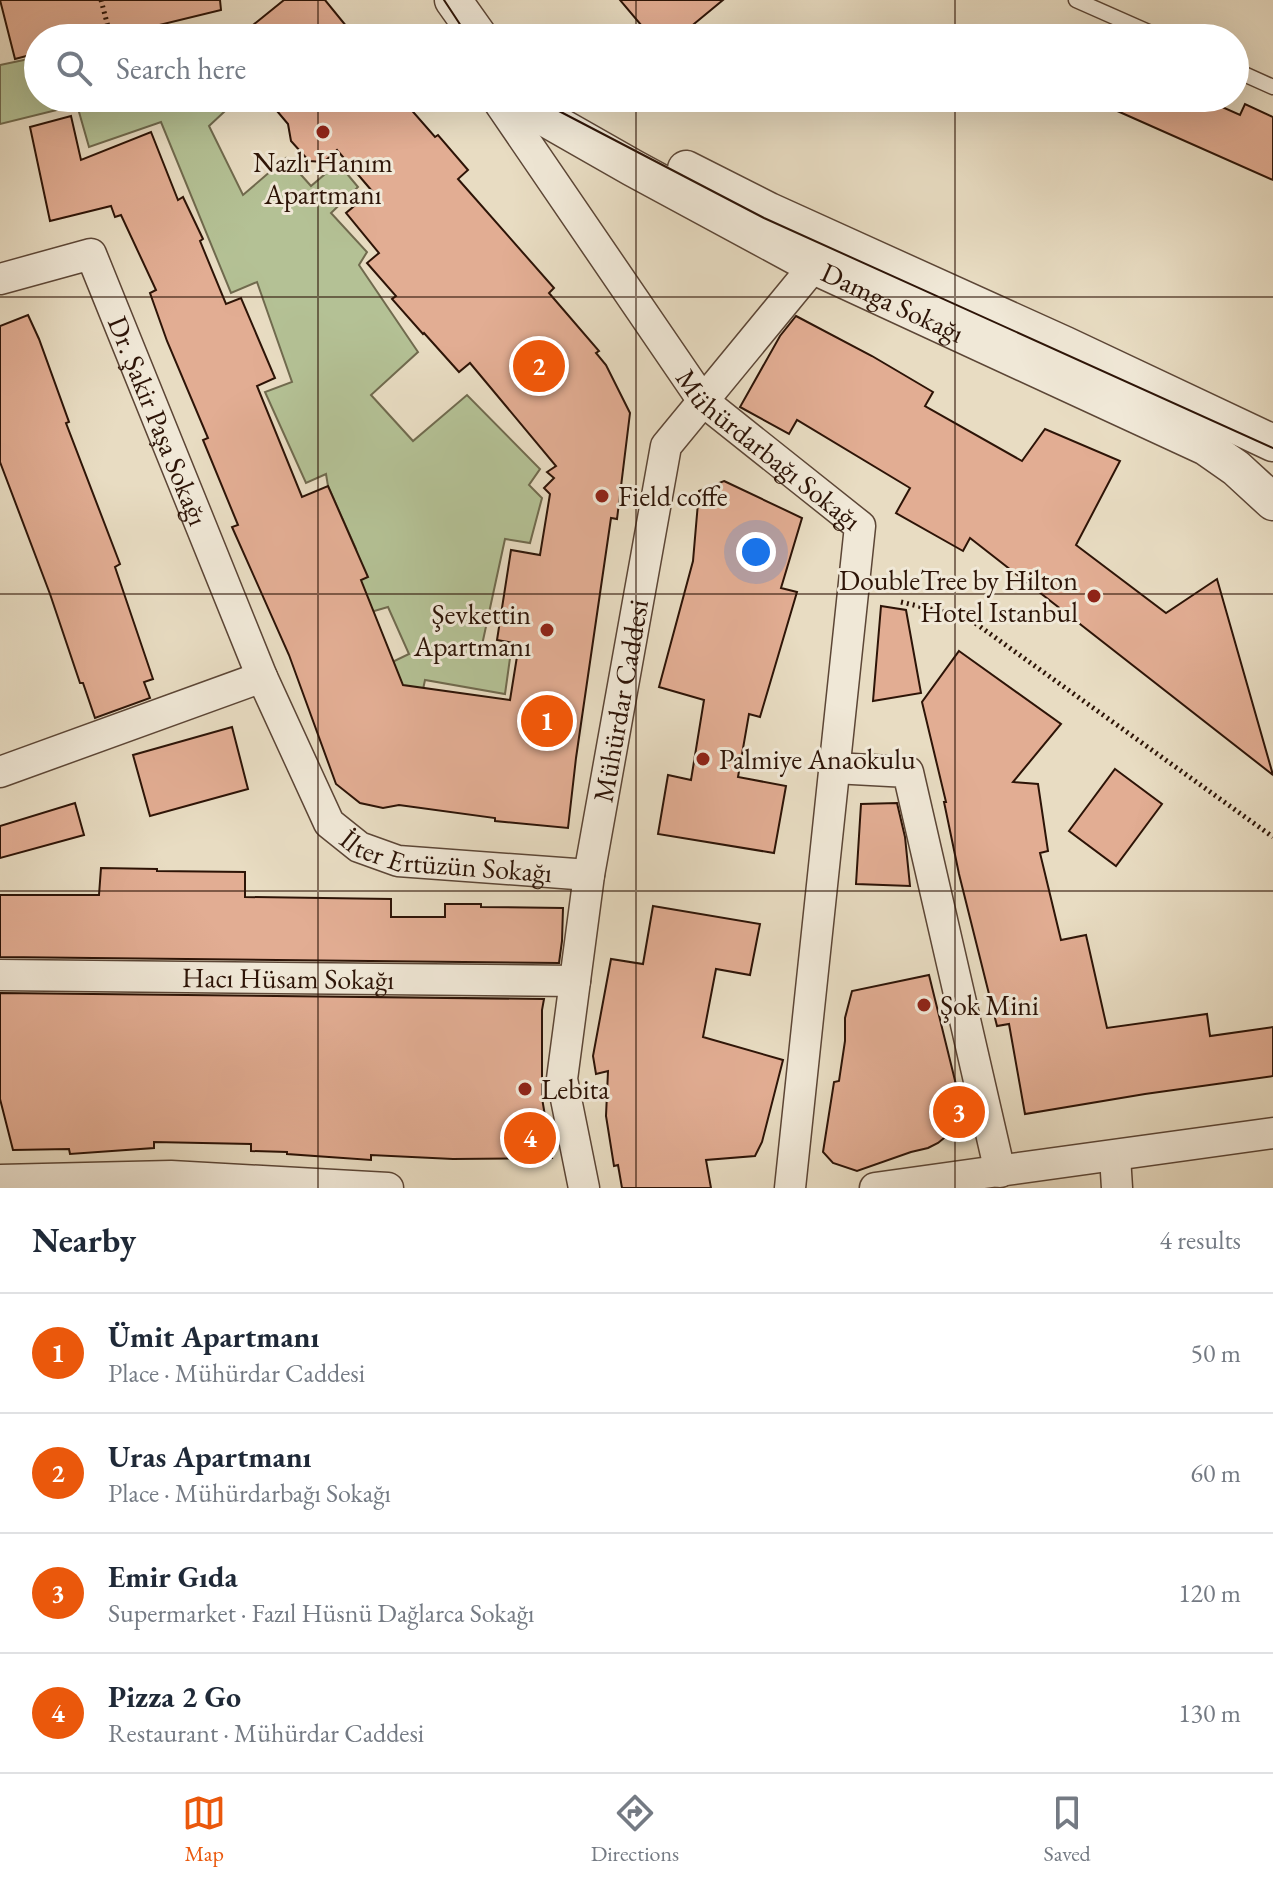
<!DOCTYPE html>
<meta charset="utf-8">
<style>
:root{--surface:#fff;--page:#f2f2f3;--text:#1f2937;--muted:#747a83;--line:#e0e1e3;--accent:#ea580c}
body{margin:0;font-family:"EB Garamond",serif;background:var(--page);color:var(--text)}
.you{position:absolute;left:756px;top:552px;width:28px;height:28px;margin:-20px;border:6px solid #fff;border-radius:50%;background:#1a73e8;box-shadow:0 0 0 12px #1a73e833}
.badge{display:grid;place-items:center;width:52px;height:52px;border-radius:50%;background:var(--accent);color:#fff;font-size:26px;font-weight:700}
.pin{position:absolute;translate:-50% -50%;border:4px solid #fff;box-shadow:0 2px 8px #0006}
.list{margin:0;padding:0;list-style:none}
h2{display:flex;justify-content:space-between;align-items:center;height:104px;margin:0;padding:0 32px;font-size:34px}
h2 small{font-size:26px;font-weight:400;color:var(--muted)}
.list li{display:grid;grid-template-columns:52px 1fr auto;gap:24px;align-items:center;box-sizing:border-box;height:120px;padding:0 32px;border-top:2px solid var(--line)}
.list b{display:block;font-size:30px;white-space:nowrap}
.list p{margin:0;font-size:26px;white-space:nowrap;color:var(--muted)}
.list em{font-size:26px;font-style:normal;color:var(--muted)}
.icon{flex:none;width:44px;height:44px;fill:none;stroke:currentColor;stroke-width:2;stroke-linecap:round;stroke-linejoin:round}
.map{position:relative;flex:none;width:1273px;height:1188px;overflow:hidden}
.search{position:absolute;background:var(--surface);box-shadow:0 8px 32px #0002;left:24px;right:24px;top:24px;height:88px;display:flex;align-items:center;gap:20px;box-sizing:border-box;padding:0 28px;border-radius:44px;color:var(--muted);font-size:30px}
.sheet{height:584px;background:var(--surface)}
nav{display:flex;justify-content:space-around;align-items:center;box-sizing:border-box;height:112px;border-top:2px solid var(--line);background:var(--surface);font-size:22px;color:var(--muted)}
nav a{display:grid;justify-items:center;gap:4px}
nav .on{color:var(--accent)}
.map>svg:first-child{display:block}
.green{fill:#b4c195;stroke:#706a4e;stroke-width:2}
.building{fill:#e2ad93;stroke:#2d1407;stroke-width:2}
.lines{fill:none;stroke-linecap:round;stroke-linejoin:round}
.service-casing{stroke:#5c4636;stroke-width:17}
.minor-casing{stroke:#5c4636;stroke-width:33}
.tertiary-casing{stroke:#5c4636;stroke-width:39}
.path{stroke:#2d1407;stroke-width:5;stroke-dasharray:2 4;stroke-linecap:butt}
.service{stroke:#f0e8d7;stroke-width:14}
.minor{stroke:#f0e8d7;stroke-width:30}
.tertiary{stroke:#f0e8d7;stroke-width:36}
.tram{stroke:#2d1407;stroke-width:2}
.grid{fill:none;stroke:#2d1407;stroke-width:2;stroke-opacity:0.55}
.poi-dot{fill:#8f2418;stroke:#f0e8d7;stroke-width:3}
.labels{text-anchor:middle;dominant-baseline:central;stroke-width:6;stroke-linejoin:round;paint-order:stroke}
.poi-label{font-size:28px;fill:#2d1407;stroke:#f0e8d7;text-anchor:start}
.street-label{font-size:28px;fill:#2d1407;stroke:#f0e8d7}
</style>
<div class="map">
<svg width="1273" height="1188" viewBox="0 0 1273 1188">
<rect width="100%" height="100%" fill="#e8dcc2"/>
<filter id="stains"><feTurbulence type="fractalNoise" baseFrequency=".0025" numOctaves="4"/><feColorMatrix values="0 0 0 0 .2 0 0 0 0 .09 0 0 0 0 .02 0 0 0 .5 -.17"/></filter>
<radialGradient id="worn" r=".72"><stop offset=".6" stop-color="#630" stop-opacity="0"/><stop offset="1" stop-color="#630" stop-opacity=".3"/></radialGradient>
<g class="green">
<polygon points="188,25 198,38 125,38"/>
<polygon points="38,57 38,98 239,98 209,126 243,195 286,158 311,186 338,163 358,187 331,213 367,252 359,265 418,352 371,395 413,441 467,395 540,469 529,485 542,498 530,543 505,539 482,645 511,651 505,694 425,680 417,718 386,665 409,654 388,607 364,614 356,549 328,486 326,474 306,483 265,392 292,382 257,282 231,293 161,122 89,147 77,105 0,124 0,65"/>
</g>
<g class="building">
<polygon points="0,0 220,0 221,10 106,38 38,38 38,53 15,59"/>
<polygon points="284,0 325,0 356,38 237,38"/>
<polygon points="620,0 723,0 677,38 652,38"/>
<polygon points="266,98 401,98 435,137 438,135 468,170 458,179 554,288 549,293 599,351 596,353 606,365 630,413 617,519 611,518 576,758 568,828 495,821 495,818 399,805 383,808 360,803 336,784 289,655 232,527 238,525 203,440 208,438 167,341 150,293 156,290 121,215 115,217 111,206 50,221 30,127 71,116 81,160 151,132 178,200 183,197 203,239 200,241 226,304 241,298 275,378 257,386 302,497 328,486 368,577 361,580 403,685 510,700 519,644 497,640 511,550 540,555 550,494 544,488 554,478 547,472 556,466 470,363 459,372 424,333 423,334 392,299 396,296 367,263 379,253 346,213 372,191 337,150 324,162 309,161 291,141 288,124"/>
<polygon points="1088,98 1202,98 1240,115 1245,104 1273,117 1273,180"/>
<polygon points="28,315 39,339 69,422 66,423 120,564 115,567 153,679 144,682 150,698 95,718 83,683 80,683 50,594 0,462 0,326"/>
<polygon points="796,316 872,356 933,392 925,406 1022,461 1045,429 1120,461 1076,545 1166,613 1217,579 1273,775 970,538 963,551 896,513 910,488 797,420 789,434 740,407 780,336"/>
<polygon points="724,481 802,518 781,588 797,592 760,717 749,714 738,777 786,786 774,853 658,834 668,775 691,780 704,700 659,687 693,561 699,491"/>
<polygon points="881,606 906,610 921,693 873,701"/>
<polygon points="959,651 1061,724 1013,782 1038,784 1048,851 1040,853 1061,940 1086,935 1107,1028 1207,1014 1210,1036 1273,1027 1273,1076 1145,1094 1025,1114 1009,1024 997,1026 959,874 944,802 946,802 922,702"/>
<polygon points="232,727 248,789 150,816 133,755"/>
<polygon points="1115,769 1162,804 1116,866 1069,831"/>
<polygon points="75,803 84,835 0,858 0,826"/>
<polygon points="897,803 905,837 910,886 856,884 861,804"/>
<polygon points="101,868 157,869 157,871 245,872 245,897 391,899 391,917 445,917 445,904 481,904 481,907 563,908 562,941 559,963 0,957 0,895 99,895"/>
<polygon points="653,906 760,924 750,975 716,969 703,1037 783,1060 762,1142 755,1156 706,1160 711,1188 622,1188 618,1165 614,1166 606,1116 608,1071 596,1074 593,1056 611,959 643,964"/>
<polygon points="929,975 965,1121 938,1143 928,1148 911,1152 857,1171 833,1163 823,1152 834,1082 839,1081 845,1041 845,1018 852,991"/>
<polygon points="0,993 544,999 542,1010 542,1098 552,1158 453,1159 371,1155 371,1160 287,1154 287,1152 251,1151 251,1144 154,1142 154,1148 70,1154 69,1149 13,1150 0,1099"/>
</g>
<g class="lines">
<defs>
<g id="service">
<polyline points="1076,0 1162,38"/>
<polyline points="1235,70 1273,87"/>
</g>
<g id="minor">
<path id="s1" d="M496,98L703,401L860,526L790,1188"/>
<path id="s2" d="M0,279L91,254L262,677L329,823L359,847L398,861L589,875"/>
<polyline points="834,768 908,772 1000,1172"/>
<polyline points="0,772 262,677"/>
<path id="s3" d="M0,975L575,981"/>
<polyline points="1115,1156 1117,1188"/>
<polyline points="0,1180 171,1176 388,1188"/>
<path id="s4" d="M584,1188L562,1079L589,875L666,446L814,266"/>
<polyline points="875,1188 1273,1133"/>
</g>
<g id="tertiary">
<polyline points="453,0 480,38"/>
<path id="s5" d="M510,98L633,168L814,266L1206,447L1236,468L1273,502"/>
<polyline points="686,169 769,211 1065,345 1273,443"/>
</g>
</defs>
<use href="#service" class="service-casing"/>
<use href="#minor" class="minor-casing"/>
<use href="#tertiary" class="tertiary-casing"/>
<g class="path">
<polyline points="101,0 111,38"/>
<polyline points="901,602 968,618 1273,837"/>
</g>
<use href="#service" class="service"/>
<use href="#minor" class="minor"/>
<use href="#tertiary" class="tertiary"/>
<g class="tram">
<polyline points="444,0 469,38"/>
<polyline points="534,98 764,218 1273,448"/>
</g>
</g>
<path class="grid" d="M318,0V38M636,0V38M955,0V38M318,98V1188M636,98V1188M955,98V1188M0,297H1273M0,594H1273M0,891H1273"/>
<g class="poi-dot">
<circle cx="323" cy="132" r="8"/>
<circle cx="602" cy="496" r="8"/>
<circle cx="1094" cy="596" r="8"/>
<circle cx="547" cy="630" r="8"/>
<circle cx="703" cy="759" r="8"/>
<circle cx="924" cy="1005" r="8"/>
<circle cx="525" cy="1089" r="8"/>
</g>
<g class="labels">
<g class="poi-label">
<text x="323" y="162" text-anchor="middle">Nazlı Hanım<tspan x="323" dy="32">Apartmanı</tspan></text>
<text x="618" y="496">Field coffe</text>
<text x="1078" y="580" text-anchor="end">DoubleTree by Hilton<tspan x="1078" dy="32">Hotel Istanbul</tspan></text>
<text x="531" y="614" text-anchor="end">Şevkettin<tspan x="531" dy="32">Apartmanı</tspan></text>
<text x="719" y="759">Palmiye Anaokulu</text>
<text x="940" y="1005">Şok Mini</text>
<text x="541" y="1089">Lebita</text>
</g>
<g class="street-label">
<text stroke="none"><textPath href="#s5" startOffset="434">Damga Sokağı</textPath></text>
<text stroke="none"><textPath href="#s2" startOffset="274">Dr. Şakir Paşa Sokağı</textPath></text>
<text stroke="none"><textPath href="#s1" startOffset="448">Mühürdarbağı Sokağı</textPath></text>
<text stroke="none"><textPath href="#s4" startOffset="494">Mühürdar Caddesi</textPath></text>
<text stroke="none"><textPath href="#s2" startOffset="838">İlter Ertüzün Sokağı</textPath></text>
<text stroke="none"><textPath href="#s3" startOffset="288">Hacı Hüsam Sokağı</textPath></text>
</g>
</g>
<rect width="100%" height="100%" filter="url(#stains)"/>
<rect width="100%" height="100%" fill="url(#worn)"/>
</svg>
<div class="you"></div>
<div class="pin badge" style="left:547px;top:721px">1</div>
<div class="pin badge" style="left:539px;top:366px">2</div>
<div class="pin badge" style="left:959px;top:1112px">3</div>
<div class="pin badge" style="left:530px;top:1138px">4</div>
<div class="search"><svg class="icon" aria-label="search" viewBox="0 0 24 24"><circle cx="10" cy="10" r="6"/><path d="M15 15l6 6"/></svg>Search here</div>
</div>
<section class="sheet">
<h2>Nearby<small>4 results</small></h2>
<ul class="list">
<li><span class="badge">1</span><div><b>Ümit Apartmanı</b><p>Place · Mühürdar Caddesi</p></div><em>50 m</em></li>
<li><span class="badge">2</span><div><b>Uras Apartmanı</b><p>Place · Mühürdarbağı Sokağı</p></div><em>60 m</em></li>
<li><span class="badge">3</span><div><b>Emir Gıda</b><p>Supermarket · Fazıl Hüsnü Dağlarca Sokağı</p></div><em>120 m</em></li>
<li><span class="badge">4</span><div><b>Pizza 2 Go</b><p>Restaurant · Mühürdar Caddesi</p></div><em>130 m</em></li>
</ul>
</section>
<nav>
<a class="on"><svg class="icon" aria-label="map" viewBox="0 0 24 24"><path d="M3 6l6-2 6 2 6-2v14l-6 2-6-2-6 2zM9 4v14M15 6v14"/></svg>Map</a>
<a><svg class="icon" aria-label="directions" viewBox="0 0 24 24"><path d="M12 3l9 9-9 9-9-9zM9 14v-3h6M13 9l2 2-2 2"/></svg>Directions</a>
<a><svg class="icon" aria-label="saved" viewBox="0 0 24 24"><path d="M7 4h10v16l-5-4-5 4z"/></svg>Saved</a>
</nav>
